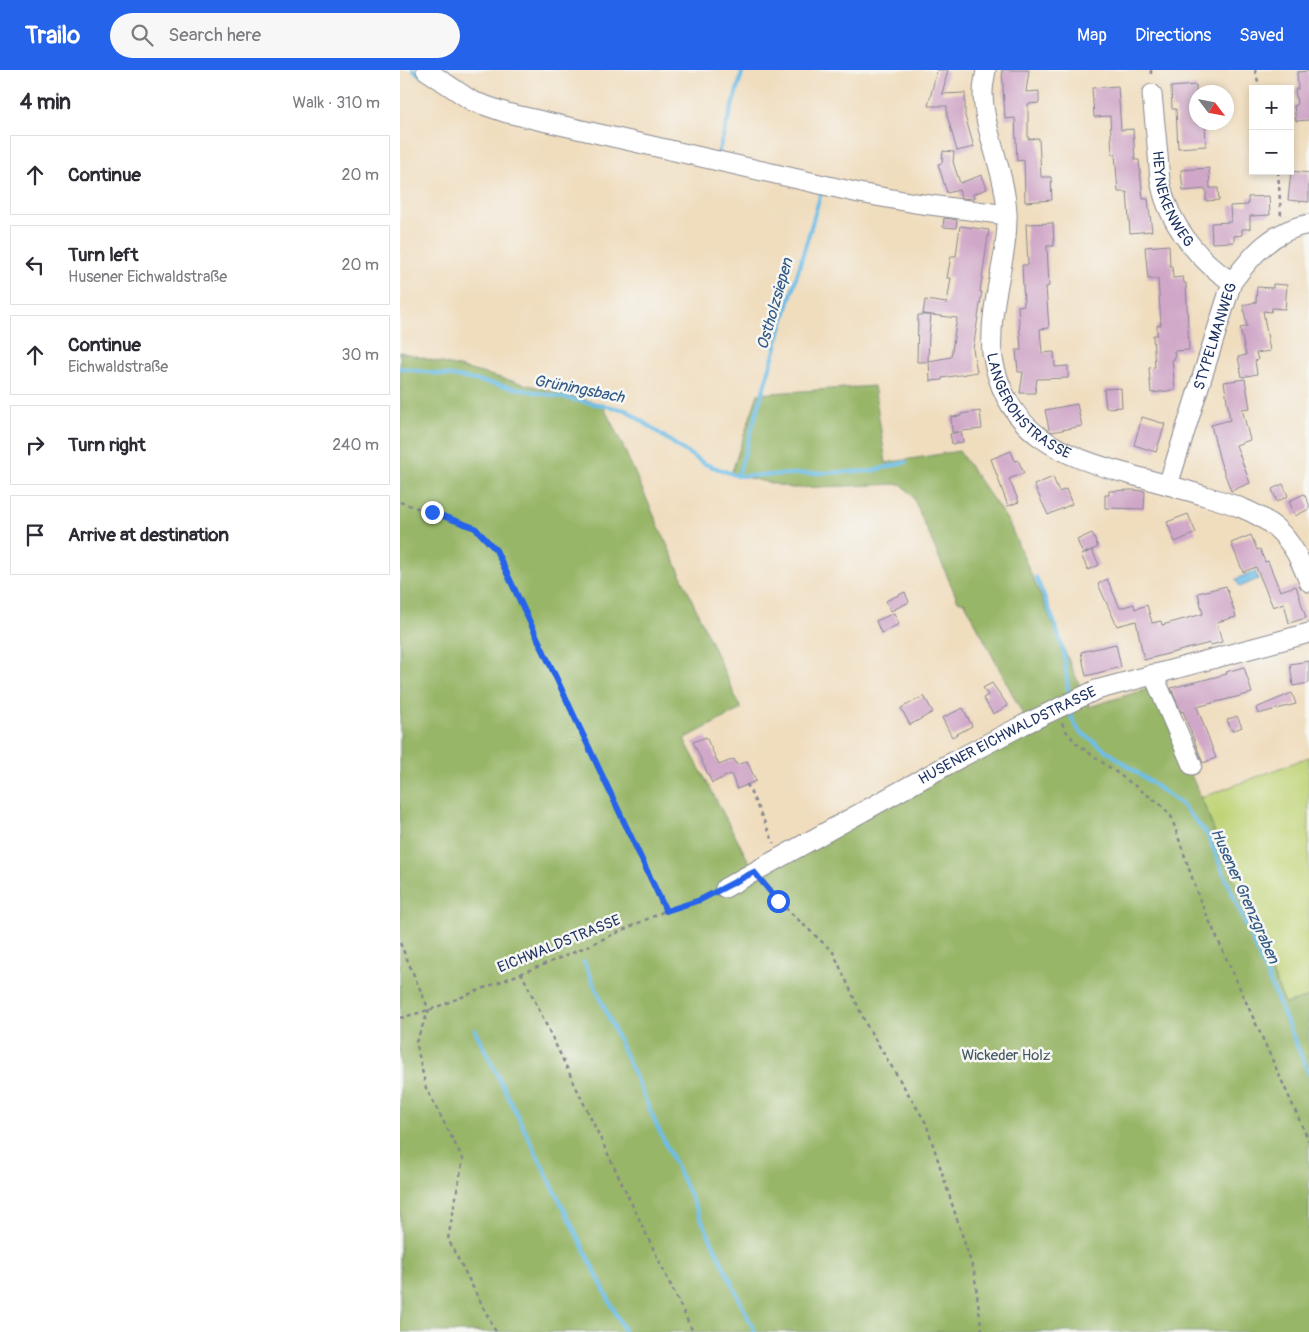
<!DOCTYPE html>
<meta charset="utf-8">
<style>
:root{--surface:#fff;--page:#f7f7f7;--text:#2b2b33;--muted:#7c7c81;--line:#e1e1e2;--accent:#2563eb}
body{margin:0;font-family:Pangolin,sans-serif;background:var(--page);color:var(--text)}
.controls{position:absolute;right:15px;top:15px;display:grid;overflow:hidden;border-radius:0px;box-shadow:0 2px 8px #0003}
.controls button{width:45px;height:45px;display:grid;place-items:center;padding:0;border:0;border-bottom:1px solid var(--line);background:var(--surface);color:var(--text);font:25px sans-serif}
.compass{position:absolute;left:789px;top:15px;width:45px;height:45px;border-radius:50%;background:var(--surface);box-shadow:0 2px 8px #0003;rotate:122deg}
.stop{position:absolute;width:15px;height:15px;margin:-11px;border:4px solid #2563eb;border-radius:50%;background:#fff}
.stop.end{background:#2563eb;border-color:#fff;box-shadow:0 1px 5px #0008}
.list{margin:0;padding:0;list-style:none}
h2{display:flex;justify-content:space-between;align-items:center;height:65px;margin:0;padding:0 20px;font-size:21px}
h2 small{font-size:16px;font-weight:400;color:var(--muted)}
.list li{display:grid;grid-template-columns:32px 1fr auto;gap:15px;align-items:center;box-sizing:border-box;height:80px;margin:0 10px 10px;padding:0 10px;border:1px solid var(--line);border-radius:0px}
.list b{display:block;font-size:19px;white-space:nowrap}
.list p{margin:0;font-size:16px;white-space:nowrap;color:var(--muted)}
.list em{font-size:16px;font-style:normal;color:var(--muted)}
.icon{flex:none;width:28px;height:28px;fill:none;stroke:currentColor;stroke-width:2;stroke-linecap:round;stroke-linejoin:round}
.map{position:relative;flex:none;width:909px;height:1262px;overflow:hidden}
header{display:flex;align-items:center;gap:30px;box-sizing:border-box;height:70px;padding:0 25px;background:var(--accent);color:#fff}
header strong{font-size:24px}
nav{display:flex;gap:28px;margin-inline-start:auto;font-size:18px}
.search{width:350px;height:45px;background:var(--page);display:flex;align-items:center;gap:12px;box-sizing:border-box;padding:0 18px;border-radius:28px;color:var(--muted);font-size:19px}
main{display:flex}
aside{flex:1;background:var(--surface)}
.map>svg:first-child{display:block}
.green{fill:#c0d477;stroke:#6e826a}
.forest{fill:#98b668;stroke:#5a7263}
.water{fill:#6cbee8;stroke:#4476a3}
.lines{fill:none;stroke-linecap:round;stroke-linejoin:round}
.stream{stroke:#6cbee8;stroke-width:4}
.building{fill:#d0a7c8}
.minor-casing{stroke:#86868e;stroke-width:21}
.path{stroke:#86868e;stroke-width:2.5;stroke-dasharray:4 4;stroke-linecap:butt}
.minor{stroke:#fff;stroke-width:19}
.route{stroke:#2563eb;stroke-width:6}
.labels{text-anchor:middle;dominant-baseline:central;stroke-width:5;stroke-linejoin:round;paint-order:stroke}
.street-label{font-size:15px;fill:#1b2f5e;stroke:#f6f6f2}
.park-label{font-size:15px;fill:#445864;stroke:#f6f6f2}
.water-label{font-size:16px;font-style:italic;fill:#335a87;stroke:#f6f6f2}
</style>
<header>
<strong>Trailo</strong>
<div class="search"><svg class="icon" aria-label="search" viewBox="0 0 24 24"><circle cx="10" cy="10" r="6"/><path d="M15 15l6 6"/></svg>Search here</div>
<nav><a>Map</a><a>Directions</a><a>Saved</a></nav>
</header>
<main>
<aside>
<h2>4 min<small>Walk · 310 m</small></h2>
<ul class="list">
<li><svg class="icon" aria-label="ahead" viewBox="0 0 24 24"><path d="M12 20V5M6 11l6-6 6 6"/></svg><div><b>Continue</b></div><em>20 m</em></li>
<li><svg class="icon" aria-label="left" viewBox="0 0 24 24"><path d="M17 20v-9H6M10 6l-5 5 5 5"/></svg><div><b>Turn left</b><p>Husener Eichwaldstraße</p></div><em>20 m</em></li>
<li><svg class="icon" aria-label="ahead" viewBox="0 0 24 24"><path d="M12 20V5M6 11l6-6 6 6"/></svg><div><b>Continue</b><p>Eichwaldstraße</p></div><em>30 m</em></li>
<li><svg class="icon" aria-label="right" viewBox="0 0 24 24"><path d="M7 20v-9h11M14 6l5 5-5 5"/></svg><div><b>Turn right</b></div><em>240 m</em></li>
<li><svg class="icon" aria-label="arrive" viewBox="0 0 24 24"><path d="M6 21V4h12l-3 4 3 4H6"/></svg><div><b>Arrive at destination</b></div></li>
</ul>
</aside>
<div class="map">
<svg width="909" height="1262" viewBox="0 0 909 1262">
<rect width="100%" height="100%" fill="#f6f6f2"/>
<filter id="ink" filterUnits="userSpaceOnUse"><feTurbulence type="fractalNoise" baseFrequency=".02" numOctaves="2"/><feDisplacementMap in="SourceGraphic" scale="10" xChannelSelector="R" yChannelSelector="G"/><feConvolveMatrix kernelMatrix="1 2 1 2 8 2 1 2 1" color-interpolation-filters="sRGB"/></filter>
<filter id="wash" filterUnits="userSpaceOnUse"><feTurbulence type="fractalNoise" baseFrequency=".0096" numOctaves="4" result="noise"/><feDisplacementMap in="SourceGraphic" scale="20" xChannelSelector="R" yChannelSelector="G"/><feGaussianBlur stdDeviation="1.12" result="paint"/><feColorMatrix in="noise" values="0 0 0 0 0 0 0 0 0 0 0 0 0 0 0 0 0 1.4 0 .05"/><feComposite in="paint" operator="in"/></filter>
<g filter="url(#wash)">
<rect width="100%" height="100%" fill="#f0ddbe"/>
<polygon class="green" points="909,687 909,927 885,935 801,728"/>
<polygon class="forest" points="0,282 202,334 221,372 341,639 284,669 357,807 630,658 565,533 558,531 512,425 501,414 392,418 331,404 358,324 474,316 486,393 559,381 608,451 689,637 753,617 801,728 885,934 909,927 909,1262 0,1262"/>
<polygon class="water" points="855,501 858,509 840,517 836,509"/>
<g class="lines">
<g class="stream">
<polyline points="13,0 21,6"/>
<polyline points="318,83 343,0"/>
<polyline points="0,298 64,308 226,340 280,378 305,394 338,406 472,401 506,392"/>
<polyline points="338,406 421,123 420,120"/>
<polyline points="636,507 655,554 664,584 669,627"/>
<polyline points="670,639 672,649 679,661 781,734 807,764 909,1004"/>
<polyline points="184,892 257,1056 355,1262"/>
<polyline points="75,960 225,1262"/>
</g>
</g>
<g id="blocks">
<g class="building">
<polygon points="537,0 548,0 542,24 565,23 565,46 574,77 557,81 547,45 547,36 528,36"/>
<polygon points="602,0 629,0 626,22 639,21 639,33 628,34 628,69 639,68 641,107 651,107 652,130 625,132 624,90 617,91 615,48 605,49"/>
<polygon points="909,1 909,50 896,51 894,36 897,35 895,19 898,19 897,2"/>
<polygon points="796,15 796,54 805,53 806,76 778,78 776,39 772,39 771,17"/>
<polygon points="718,16 721,60 733,59 735,90 739,90 743,129 748,129 752,161 730,163 727,122 718,122 715,84 712,85 710,46 694,47 692,18"/>
<polygon points="543,81 554,82 553,92 560,113 582,105 587,119 573,124 574,129 561,128 559,120 547,123 538,94 542,93"/>
<polygon points="809,98 810,118 818,118 819,130 806,131 806,119 783,121 781,100"/>
<polygon points="891,101 909,103 909,132 888,130"/>
<polygon points="869,126 870,145 850,146 850,159 842,159 842,165 834,166 834,172 812,173 811,153 831,152 830,136 848,135 848,127"/>
<polygon points="544,148 557,150 556,158 543,157"/>
<polygon points="653,153 654,176 647,176 649,216 646,217 649,258 640,259 642,283 654,282 655,297 668,296 668,308 637,309 635,323 620,323 623,302 618,302 616,280 621,280 618,236 624,235 622,195 628,195 626,154"/>
<polygon points="560,156 589,160 580,222 582,222 573,279 577,302 542,308 542,310 530,311 529,291 551,287 557,248 523,244 525,230 547,233 551,208 547,208 551,186 556,186"/>
<polygon points="769,175 770,196 772,196 773,208 783,207 784,213 786,213 789,280 774,281 775,289 772,289 775,320 751,323 749,298 755,297 753,265 757,265 757,255 761,255 758,209 748,209 745,177"/>
<polygon points="873,214 887,215 885,239 872,238 871,242 863,241 870,281 856,283 858,290 855,291 857,304 842,307 838,287 846,285 840,258 847,257 843,235 856,232 857,217 873,218"/>
<polygon points="518,245 531,245 529,265 528,292 517,292"/>
<polygon points="845,309 850,338 842,339 850,370 836,375 850,413 831,421 820,391 811,355 830,350 824,312"/>
<polygon points="721,318 722,337 706,338 704,319"/>
<polygon points="677,334 682,356 652,362 649,359 645,340"/>
<polygon points="580,341 582,359 561,361 563,372 552,374 550,364 559,362 552,362 551,347 561,346 561,344"/>
<polygon points="742,347 765,354 756,382 734,375"/>
<polygon points="611,381 615,391 618,390 624,403 609,409 619,432 608,436 591,389"/>
<polygon points="653,407 659,422 666,419 672,434 648,445 634,415"/>
<polygon points="883,414 888,426 877,432 872,419"/>
<polygon points="731,420 745,421 744,439 705,438 705,425 709,425 709,421"/>
<polygon points="904,424 909,434 909,439 895,446 889,431"/>
<polygon points="788,444 796,463 775,472 767,452"/>
<polygon points="692,463 698,477 683,484 677,470"/>
<polygon points="851,465 857,480 860,479 865,492 868,491 880,521 896,516 906,548 889,553 884,533 873,537 856,497 843,502 831,473"/>
<polygon points="692,480 699,495 688,500 681,485"/>
<polygon points="707,509 720,538 734,534 735,539 747,535 752,553 761,551 762,555 803,544 798,523 826,516 836,547 817,552 822,572 811,575 810,573 744,590 736,551 717,556 698,514"/>
<polygon points="505,522 509,532 491,541 486,531"/>
<polygon points="494,543 499,554 481,563 476,551"/>
<polygon points="716,574 721,597 686,606 681,582"/>
<polygon points="909,591 909,613 893,616 890,594"/>
<polygon points="844,597 852,623 797,637 816,688 803,693 783,641 781,642 771,618 827,604 826,602"/>
<polygon points="592,613 608,636 593,644 583,628 588,625 583,618"/>
<polygon points="892,623 896,634 858,644 856,638"/>
<polygon points="524,626 533,642 510,655 501,638"/>
<polygon points="563,638 572,656 552,667 542,648"/>
<polygon points="837,646 842,657 832,661 827,650"/>
<polygon points="306,667 319,695 334,689 337,695 347,691 356,711 337,719 331,704 312,713 293,672"/>
</g>
</g>
</g>
<g filter="url(#ink)">
<use href="#blocks" fill-opacity="0" stroke="#86868e" stroke-width="1"/>
<g class="lines">
<defs>
<g id="minor">
<polyline points="26,0 72,31 107,43 459,123 515,133 607,145"/>
<path id="s1" d="M586,0C585,7 583,15 583,23C584,64 606,103 607,145C608,184 593,222 592,261C592,268 591,276 592,283C605,364 661,386 732,405C756,412 781,418 805,426C830,433 856,441 876,458C893,473 901,492 909,512"/>
<path id="s2" d="M752,24C754,44 756,65 758,85C759,95 759,106 761,115C769,154 799,191 832,212"/>
<path id="s3" d="M768,415L832,212C853,184 872,161 909,154"/>
<polyline points="753,604 792,695"/>
<path id="s4" d="M325,818L558,689L623,655L696,620L909,563"/>
</g>
</defs>
<use href="#minor" class="minor-casing"/>
<g class="path">
<polyline points="751,0 751,8"/>
<polyline points="855,0 860,19"/>
<polyline points="878,101 881,146"/>
<polyline points="0,432 75,458 96,480 265,841"/>
<polyline points="662,653 666,661 677,674 760,734 771,746 799,828 909,1071"/>
<polyline points="347,714 374,773"/>
<polyline points="364,814 378,831 433,882 467,956 526,1053 574,1202 582,1262"/>
<polyline points="0,873 29,940 16,972 26,1018 63,1089 48,1169 96,1262"/>
<polyline points="121,902 293,1262"/>
<polyline points="0,948 29,940 170,884 265,841 300,830 312,825"/>
</g>
<use href="#minor" class="minor"/>
</g>
</g>
<g class="lines" filter="url(#ink)">
<polyline class="route" points="32,442 75,458 96,480 266,841 300,830 354,802 378,831"/>
</g>
<g class="labels">
<g class="street-label">
<text stroke="none"><textPath href="#s2" startOffset="108">HEYNEKENWEG</textPath></text>
<text stroke="none"><textPath href="#s3" startOffset="156">STYPELMANWEG</textPath></text>
<text stroke="none"><textPath href="#s1" startOffset="354">LANGEROHSTRASSE</textPath></text>
<text stroke="none"><textPath href="#s4" startOffset="321">HUSENER EICHWALDSTRASSE</textPath></text>
<text transform="translate(159 874) rotate(-22)">EICHWALDSTRASSE</text>
</g>
<g class="park-label">
<text x="606" y="985">Wickeder Holz</text>
</g>
<g class="water-label">
<text transform="translate(375 234) rotate(-74)">Ostholzsiepen</text>
<text transform="translate(179 319) rotate(11)">Grüningsbach</text>
<text transform="translate(845 826) rotate(66)">Husener Grenzgraben</text>
</g>
</g>
</svg>
<div class="controls">
<button>+</button>
<button>−</button>
</div>
<svg class="compass" viewBox="-18 -18 36 36"><path d="M0-13l5 13h-10z" fill="#e53935"/><path d="M0 13l5-13h-10z" fill="#7c7c81"/></svg>
<div class="stop" style="left:378px;top:831px"></div>
<div class="stop end" style="left:32px;top:442px"></div>
</div>
</main>
